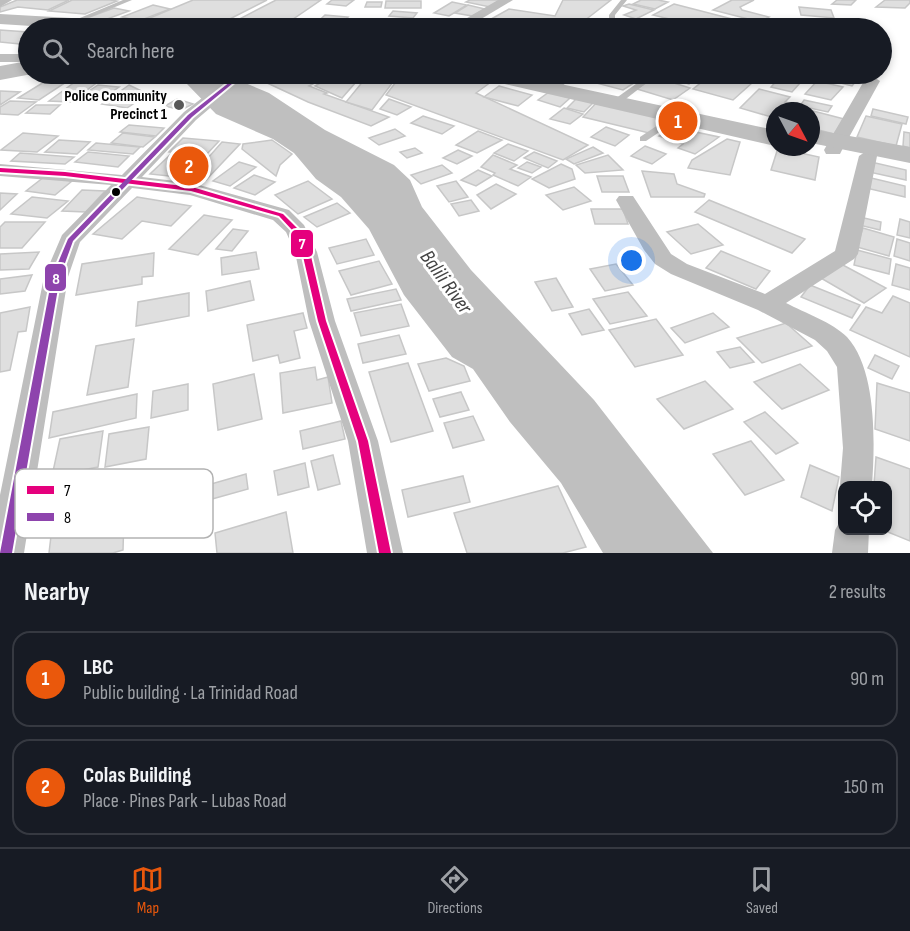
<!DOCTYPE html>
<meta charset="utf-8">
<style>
:root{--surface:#171b24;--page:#242831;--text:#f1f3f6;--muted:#9ea1a6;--line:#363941;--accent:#ea580c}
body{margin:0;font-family:"Sofia Sans Condensed",sans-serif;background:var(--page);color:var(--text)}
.controls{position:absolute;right:18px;bottom:18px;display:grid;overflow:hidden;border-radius:12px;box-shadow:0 3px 9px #0003}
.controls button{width:54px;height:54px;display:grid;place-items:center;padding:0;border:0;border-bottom:2px solid var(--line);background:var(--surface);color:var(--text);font:30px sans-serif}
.compass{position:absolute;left:766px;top:102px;width:54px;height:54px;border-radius:50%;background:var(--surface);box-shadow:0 3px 9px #0003;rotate:131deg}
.you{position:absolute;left:632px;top:261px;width:21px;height:21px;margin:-15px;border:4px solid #fff;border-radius:50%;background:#1a73e8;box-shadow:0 0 0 9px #1a73e833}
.badge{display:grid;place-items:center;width:39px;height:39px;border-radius:50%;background:var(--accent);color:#fff;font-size:20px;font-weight:700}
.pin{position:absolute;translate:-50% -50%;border:3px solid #fff;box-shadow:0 2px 6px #0006}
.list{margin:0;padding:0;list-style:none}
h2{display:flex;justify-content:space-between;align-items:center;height:78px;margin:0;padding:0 24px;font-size:26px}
h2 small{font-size:20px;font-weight:400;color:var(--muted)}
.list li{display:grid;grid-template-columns:39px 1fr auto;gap:18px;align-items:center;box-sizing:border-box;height:96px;margin:0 12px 12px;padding:0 12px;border:2px solid var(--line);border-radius:18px}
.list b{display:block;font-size:22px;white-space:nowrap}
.list p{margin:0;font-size:20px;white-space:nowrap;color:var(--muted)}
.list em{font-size:20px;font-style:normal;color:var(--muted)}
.icon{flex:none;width:33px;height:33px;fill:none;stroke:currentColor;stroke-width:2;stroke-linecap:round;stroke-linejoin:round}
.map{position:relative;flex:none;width:910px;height:553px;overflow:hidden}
.search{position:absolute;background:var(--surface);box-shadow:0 3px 9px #0003;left:18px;right:18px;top:18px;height:66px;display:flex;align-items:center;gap:15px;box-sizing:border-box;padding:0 21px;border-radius:33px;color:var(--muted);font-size:22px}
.sheet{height:294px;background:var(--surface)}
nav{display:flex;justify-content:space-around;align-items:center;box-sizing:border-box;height:84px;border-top:2px solid var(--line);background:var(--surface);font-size:16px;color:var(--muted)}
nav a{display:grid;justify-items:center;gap:3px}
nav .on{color:var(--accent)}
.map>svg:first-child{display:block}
.water{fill:#bfbfbf}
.building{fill:#dfdfdf;stroke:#c7c7c7;stroke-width:1.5}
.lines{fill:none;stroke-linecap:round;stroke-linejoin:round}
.lane{fill:#bebebe;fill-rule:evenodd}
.street{fill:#bebebe;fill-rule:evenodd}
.highway{fill:#bebebe;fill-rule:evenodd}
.bus-1-casing{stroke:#fff;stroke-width:4}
.bus-2-casing{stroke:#fff;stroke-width:4}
.bus-1{fill:#e5007d;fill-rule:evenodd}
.bus-2{fill:#8e44ad;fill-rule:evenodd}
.poi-dot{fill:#595959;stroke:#fff;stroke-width:2}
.bus-dot{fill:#000;stroke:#fff;stroke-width:2}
.labels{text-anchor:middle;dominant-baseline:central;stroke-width:6;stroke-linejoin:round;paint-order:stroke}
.far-poi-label{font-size:16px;font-weight:bold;fill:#000;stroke:#fff;text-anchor:end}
.water-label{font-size:21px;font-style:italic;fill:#444;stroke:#fff}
.key{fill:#fff;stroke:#b2b2b2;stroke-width:1.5}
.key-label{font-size:16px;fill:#000}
.line-badge{stroke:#fff;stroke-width:2}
.badge-label{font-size:16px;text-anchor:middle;font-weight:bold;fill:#fff}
</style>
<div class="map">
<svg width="910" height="553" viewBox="0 0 910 553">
<rect width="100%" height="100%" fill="#fff"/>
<g class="water">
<polygon points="28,61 28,74 32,74 0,80 0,66"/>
<polygon points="153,74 224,74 269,93 325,130 394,165 410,180 422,207 471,270 594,400 713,553 603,553 561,483 510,422 473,369 452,357 404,295 369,229 341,197 316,179 294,153 273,139 216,114 187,84"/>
</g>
<g class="building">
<polygon points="17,0 69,0 48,10 18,7 0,12 0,7"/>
<polygon points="72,0 110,0 117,1 85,14 49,11"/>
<polygon points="193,0 267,0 218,25 145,20"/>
<polygon points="276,0 321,0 280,28 226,26"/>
<polygon points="332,0 354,0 346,6 327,4"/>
<polygon points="470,0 501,0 490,7 466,2"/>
<polygon points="563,0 611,0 584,21 612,27 475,28 509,9 555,16"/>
<polygon points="641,0 658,0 668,2 655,9 633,4"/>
<polygon points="732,0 754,0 740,7 742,10 769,17 760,22 713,10"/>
<polygon points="837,0 856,0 851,5 832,4"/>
<polygon points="885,0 910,0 910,3 905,8 876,7"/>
<polygon points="386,1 421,1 421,8 385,8"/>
<polygon points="367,2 382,2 381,7 365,7"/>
<polygon points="452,2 467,5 449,16 434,13"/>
<polygon points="629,4 654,10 636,19 624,15 636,10 623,6"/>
<polygon points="674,4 736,20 720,28 706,28 653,15"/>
<polygon points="153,5 170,9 139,21 122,17"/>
<polygon points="468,5 485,9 472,16 455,13"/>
<polygon points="799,7 831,10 834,18 801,15"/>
<polygon points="114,8 129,11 99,22 84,19"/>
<polygon points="393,11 417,13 413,18 389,16"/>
<polygon points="325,15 348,17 336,28 311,28"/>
<polygon points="356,23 387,24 384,28 351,28"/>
<polygon points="0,30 28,32 28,39 20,44 0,42"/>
<polygon points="57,74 77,75 39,100 18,98"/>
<polygon points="257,74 300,74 322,79 309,86 327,93 324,94 389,117 371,126 308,102 252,76"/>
<polygon points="311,74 363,74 342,98 315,86 329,78"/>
<polygon points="369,74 399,74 372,110 346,102"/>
<polygon points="402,74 454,74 491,82 476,93 588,145 563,160 386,95"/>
<polygon points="587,74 648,74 623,90 581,79"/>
<polygon points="664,74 704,74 689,84 660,76"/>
<polygon points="712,74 762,74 733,100 693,89"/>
<polygon points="779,74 808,74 803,80"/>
<polygon points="831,74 857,80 852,86 825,79"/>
<polygon points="83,76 103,78 71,102 49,101"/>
<polygon points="655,77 690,88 673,100 637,89"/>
<polygon points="780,77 801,82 792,92 771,87"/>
<polygon points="817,81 843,87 831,100 805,94"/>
<polygon points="98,85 119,87 109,94 89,91"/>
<polygon points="129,85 148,94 127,108 102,104"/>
<polygon points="499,86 532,95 518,106 484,97"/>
<polygon points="759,89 790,97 785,102 794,104 788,111 775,111 775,118 740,108"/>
<polygon points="0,91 1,91 20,92 0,105"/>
<polygon points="549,92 570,98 560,107 538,100"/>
<polygon points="578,97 595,101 584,112 567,108"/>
<polygon points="177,99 193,104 181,110 165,106"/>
<polygon points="389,99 411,107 397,115 380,109"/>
<polygon points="804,100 832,106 828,112 800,106"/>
<polygon points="10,101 36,102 18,115 0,114 0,107"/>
<polygon points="598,101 660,116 656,119 665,122 649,133 583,117"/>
<polygon points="36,105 60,105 50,114 26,113"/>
<polygon points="798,107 844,119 834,134 811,128 811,111 795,111"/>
<polygon points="564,108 583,114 570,124 550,119"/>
<polygon points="873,109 908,117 906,124 871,116"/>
<polygon points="423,116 454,126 442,134 411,123"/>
<polygon points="866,116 902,124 896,146 857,137"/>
<polygon points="129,125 164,128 156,136 120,132"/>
<polygon points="606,127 629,135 615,146 591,137"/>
<polygon points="672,127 719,137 695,154 678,148 683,144 659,136"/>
<polygon points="395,129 405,136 379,145 369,138"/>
<polygon points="478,131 502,140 477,153 456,145"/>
<polygon points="904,132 910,133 910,148 903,146"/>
<polygon points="23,133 58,136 37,152 1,150"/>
<polygon points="123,133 155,137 143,147 111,143"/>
<polygon points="183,138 219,141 206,155 169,152"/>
<polygon points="727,139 740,142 730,175 688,168 692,160"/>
<polygon points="59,140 90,142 77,154 45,152"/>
<polygon points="272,140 292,154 280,165 276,176 242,149 243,144"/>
<polygon points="222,142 240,144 206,180 150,174 171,154 208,158"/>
<polygon points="96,143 140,147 133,154 88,150"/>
<polygon points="508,144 528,151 514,161 494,153"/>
<polygon points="645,146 666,154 652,164 631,156"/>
<polygon points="593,147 603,153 574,164 566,159"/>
<polygon points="415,148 422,153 407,158 400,152"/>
<polygon points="778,148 819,157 815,180 771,170"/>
<polygon points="458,150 472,156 457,164 443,158"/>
<polygon points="88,152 129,156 118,167 75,162"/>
<polygon points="534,152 557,161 548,168 524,158"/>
<polygon points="20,153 74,157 65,164 11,161"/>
<polygon points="493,155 517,165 510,169 531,177 518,186 493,175 495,173 481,167"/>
<polygon points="608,155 623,170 585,173 576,165"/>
<polygon points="239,162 256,167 230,186 213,181"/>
<polygon points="527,162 541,167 532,173 518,168"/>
<polygon points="871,162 906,170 906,180 869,172"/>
<polygon points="561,164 572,169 575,179 549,188 532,179"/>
<polygon points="442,165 452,173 421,184 411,175"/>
<polygon points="478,170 492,176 476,186 461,180"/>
<polygon points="642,171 674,174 677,184 705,194 704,197 651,197"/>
<polygon points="254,175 275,182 255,195 234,188"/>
<polygon points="597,176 623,176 629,192 602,192"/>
<polygon points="44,177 72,181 55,195 26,191"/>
<polygon points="867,177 905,186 905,197 866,188"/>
<polygon points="308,181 332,199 298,214 275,195"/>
<polygon points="456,181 468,197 449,202 437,186"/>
<polygon points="496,184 516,194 491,209 477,195"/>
<polygon points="574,187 591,201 563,210 546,195"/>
<polygon points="82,190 105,191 86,212 62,211"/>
<polygon points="0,193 17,194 0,210"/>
<polygon points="32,197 68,201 47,218 11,214"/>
<polygon points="137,197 191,206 171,226 142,221 122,239 93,234"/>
<polygon points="471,200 479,211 459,216 451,204"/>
<polygon points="709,200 805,239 792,253 695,212"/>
<polygon points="337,203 350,213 317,227 304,217"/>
<polygon points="591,209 623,209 628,224 595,224"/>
<polygon points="204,215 232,220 198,255 169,249"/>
<polygon points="860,217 881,222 880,230 859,225"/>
<polygon points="900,219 910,222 910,238 897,235"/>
<polygon points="5,222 45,222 22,248 0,248 0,227"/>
<polygon points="698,224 723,245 691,254 667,232"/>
<polygon points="863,228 894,237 889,256 857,247"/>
<polygon points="233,229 248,231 232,251 216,249"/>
<polygon points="366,239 374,255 337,264 329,248"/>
<polygon points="897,239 910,243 910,261 894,256"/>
<polygon points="857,250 891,259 889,274 854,265"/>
<polygon points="721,251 770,271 756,289 706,268"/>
<polygon points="39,252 29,269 0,270 0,254"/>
<polygon points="256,252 259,269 222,275 221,258"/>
<polygon points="154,253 153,276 142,277 142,284 76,295 82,264"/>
<polygon points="379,261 392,284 351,295 339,271"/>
<polygon points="616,264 633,285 605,291 590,269"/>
<polygon points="841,264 886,288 864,303 819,277"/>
<polygon points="896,264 910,268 910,290 892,285"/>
<polygon points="32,275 25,291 0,294 0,279"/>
<polygon points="556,278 573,307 552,311 535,282"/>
<polygon points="250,281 254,300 208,311 206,291"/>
<polygon points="810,285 860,305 852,318 801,297"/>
<polygon points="396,289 401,300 351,311 347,299"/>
<polygon points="628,292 647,316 610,324 593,299"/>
<polygon points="189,293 189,316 136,326 138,302"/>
<polygon points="893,296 910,303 910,357 850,330 866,307 882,313"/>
<polygon points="401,304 409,326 361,336 354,313"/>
<polygon points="30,307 26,331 18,332 10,370 0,372 0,313"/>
<polygon points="589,309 604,330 582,335 569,314"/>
<polygon points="303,313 307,328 294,331 300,358 280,363 278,355 253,361 247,325"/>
<polygon points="713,313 729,327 685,343 671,328"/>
<polygon points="656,319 683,355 635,367 609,330"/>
<polygon points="786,323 812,346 762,363 737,338"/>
<polygon points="399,335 406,354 363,363 358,344"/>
<polygon points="134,339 128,387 87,395 96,346"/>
<polygon points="740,347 754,362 730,368 717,352"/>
<polygon points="875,355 899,366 892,379 868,368"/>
<polygon points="446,358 464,366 470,381 429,391 418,364"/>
<polygon points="408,363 433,431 391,442 369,372"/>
<polygon points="800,364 829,390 782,409 754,382"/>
<polygon points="315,367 317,380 328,377 332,403 283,413 280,373"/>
<polygon points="254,374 262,419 218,430 213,384"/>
<polygon points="705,381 733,409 684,429 657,399"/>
<polygon points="877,383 910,393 910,441 875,429"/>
<polygon points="188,384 188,410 151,418 153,391"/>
<polygon points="461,392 469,410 440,417 433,399"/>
<polygon points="137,394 136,418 49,438 53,412"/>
<polygon points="765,412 798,443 776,454 744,422"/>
<polygon points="473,416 484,440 453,448 444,423"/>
<polygon points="341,421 345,439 303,449 300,431"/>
<polygon points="149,427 146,459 105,467 109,434"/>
<polygon points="103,431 98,467 52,476 60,439"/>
<polygon points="751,441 784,480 745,495 713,454"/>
<polygon points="333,455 340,484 318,490 311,461"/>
<polygon points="876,457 910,469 910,541 883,530 888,530 888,485 874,485"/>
<polygon points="305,463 309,487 278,495 274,471"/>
<polygon points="810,465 839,477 832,511 801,497"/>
<polygon points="246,474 248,489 205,501 204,486"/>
<polygon points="463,476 470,502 408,517 402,490"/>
<polygon points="558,486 586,547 563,553 467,553 454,513"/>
<polygon points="286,512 293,553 217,553 215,533"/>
<polygon points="124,517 123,550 113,553 49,553 51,536"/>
</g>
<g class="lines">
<g class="lane">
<polygon points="123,0 132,0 64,28 56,28"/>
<polygon points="621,0 627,0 615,15 615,28 609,28 609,15"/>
<polygon points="566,74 574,74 558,91 552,91 552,87"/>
<polygon points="650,74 658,74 618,105 612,105 612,101"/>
<polygon points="679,107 686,109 679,119 646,141 640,141 640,137 673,115"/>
</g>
<g class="street">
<polygon points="0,0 12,0 0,7"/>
<polygon points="498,0 513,0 466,28 450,28"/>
<rect x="0" y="54" width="28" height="8"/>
<polygon points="233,74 250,74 196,120 142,177 192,183 289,210 304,225 317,252 335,321 378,441 403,553 367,553 348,441 309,321 295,252 286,232 273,220 190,195 132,188 80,242 68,277 24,553 0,553 0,495 44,277 62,235 111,185 0,176 0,164 122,175 184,112"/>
<polygon points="872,76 880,81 842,150 840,154 826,154 824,150 864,81"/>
<path d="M868,150L877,156L858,254L854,259L786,303C805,313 832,322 847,337C877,370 875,443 872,485H842V491L840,485L843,448L837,367L827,351L815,340L758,310L671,274L655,264L644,250L616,200L619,196H633L671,254L687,264L765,294L835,251L859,156Z"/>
<polygon points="842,518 842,530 869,530 868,553 832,553 835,530"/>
</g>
<g class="highway">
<polygon points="0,14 143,22 152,28 63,28 0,24"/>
<polygon points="477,74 514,74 775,130 775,146 487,80 479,79"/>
<polygon points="811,129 910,147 910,163 811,143"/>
</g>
<defs>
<polygon id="bus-1" points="0,168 65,172 192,187 283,214 299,230 310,252 326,321 368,441 391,553 379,553 358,441 318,321 302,252 293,231 279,216 191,191 65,176 0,172"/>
<polygon id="bus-2" points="240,74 244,74 192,117 73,241 60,277 12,553 0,553 52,277 68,239 188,115"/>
</defs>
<use href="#bus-1" class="bus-1-casing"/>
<use href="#bus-2" class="bus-2-casing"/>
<use href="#bus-1" class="bus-1"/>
<use href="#bus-2" class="bus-2"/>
</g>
<circle class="poi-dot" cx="179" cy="105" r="6"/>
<circle class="bus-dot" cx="116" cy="192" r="5"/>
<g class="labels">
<g class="far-poi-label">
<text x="167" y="96">Police Community<tspan x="167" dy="18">Precinct 1</tspan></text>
</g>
<g class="water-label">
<text transform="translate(446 282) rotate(54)">Balili River</text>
</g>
</g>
<rect x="15" y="469" width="198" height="69" rx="9" class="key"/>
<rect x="27" y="486" width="27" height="8" fill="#e5007d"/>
<rect x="27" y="513" width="27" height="8" fill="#8e44ad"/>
<g class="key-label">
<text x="64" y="496">7</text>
<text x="64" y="523">8</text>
</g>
<g class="line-badge">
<rect x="290" y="229" width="24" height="29" rx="6" fill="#e5007d"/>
<rect x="44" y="263" width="23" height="29" rx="6" fill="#8e44ad"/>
</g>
<g class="badge-label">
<text x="302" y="249">7</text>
<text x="56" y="284">8</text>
</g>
</svg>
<div class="controls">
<button><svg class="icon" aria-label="locate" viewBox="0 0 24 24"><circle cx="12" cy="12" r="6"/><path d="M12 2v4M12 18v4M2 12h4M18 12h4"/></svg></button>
</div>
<svg class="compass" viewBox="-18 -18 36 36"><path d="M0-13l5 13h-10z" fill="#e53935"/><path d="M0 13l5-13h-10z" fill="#9ea1a6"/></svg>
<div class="you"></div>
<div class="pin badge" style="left:678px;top:121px">1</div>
<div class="pin badge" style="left:189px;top:166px">2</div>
<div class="search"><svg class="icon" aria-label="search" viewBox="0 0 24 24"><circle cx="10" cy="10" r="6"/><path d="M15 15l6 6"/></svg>Search here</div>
</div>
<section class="sheet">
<h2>Nearby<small>2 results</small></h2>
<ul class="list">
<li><span class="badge">1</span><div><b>LBC</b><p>Public building · La Trinidad Road</p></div><em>90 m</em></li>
<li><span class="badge">2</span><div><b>Colas Building</b><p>Place · Pines Park - Lubas Road</p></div><em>150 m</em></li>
</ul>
</section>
<nav>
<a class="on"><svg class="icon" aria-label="map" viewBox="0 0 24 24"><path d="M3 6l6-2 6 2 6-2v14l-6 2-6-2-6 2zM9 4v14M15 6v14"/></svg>Map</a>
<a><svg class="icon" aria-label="directions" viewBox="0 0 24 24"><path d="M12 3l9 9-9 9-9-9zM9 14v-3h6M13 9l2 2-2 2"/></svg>Directions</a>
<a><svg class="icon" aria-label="saved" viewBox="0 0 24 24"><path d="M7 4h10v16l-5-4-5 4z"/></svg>Saved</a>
</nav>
